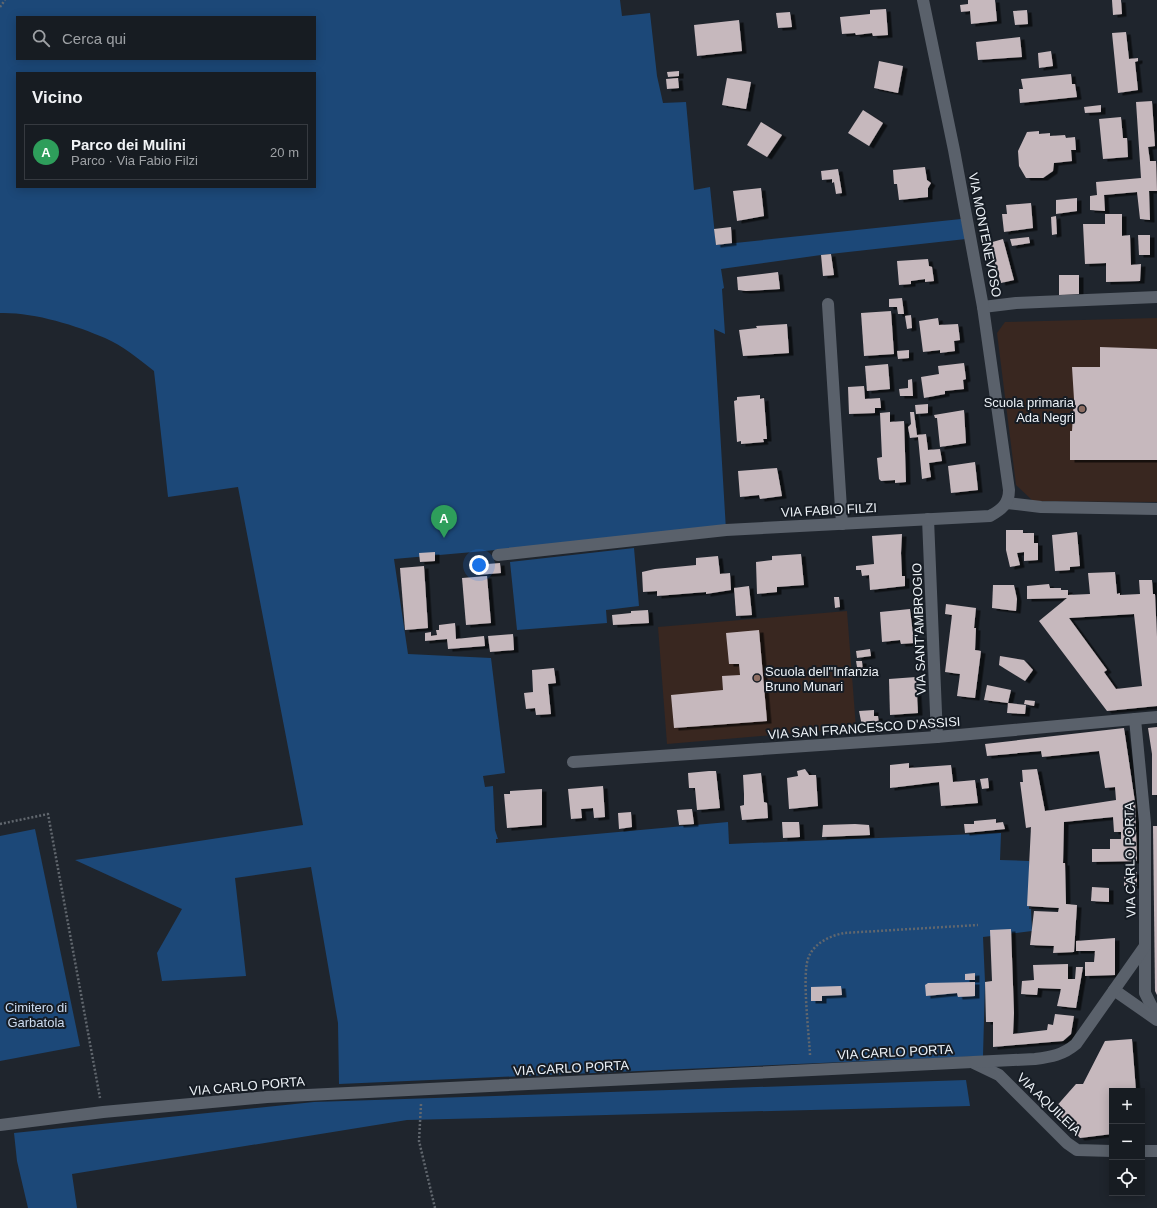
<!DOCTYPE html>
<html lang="it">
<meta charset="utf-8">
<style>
:root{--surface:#171c22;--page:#20252a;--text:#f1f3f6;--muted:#9ea1a5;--line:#363a40;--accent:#ea580c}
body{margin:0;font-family:Arial,sans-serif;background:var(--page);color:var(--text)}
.controls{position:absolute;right:12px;bottom:12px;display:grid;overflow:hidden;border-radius:0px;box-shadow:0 2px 10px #0003}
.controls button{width:36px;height:36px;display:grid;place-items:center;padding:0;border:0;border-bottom:1px solid var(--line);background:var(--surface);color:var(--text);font:20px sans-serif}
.you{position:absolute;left:479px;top:565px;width:14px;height:14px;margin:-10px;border:3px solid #fff;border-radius:50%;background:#1a73e8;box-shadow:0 0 0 6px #1a73e833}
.badge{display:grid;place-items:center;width:26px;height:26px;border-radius:50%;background:var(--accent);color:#fff;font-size:13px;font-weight:700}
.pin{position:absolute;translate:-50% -33px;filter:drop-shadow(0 1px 2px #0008)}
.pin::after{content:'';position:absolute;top:21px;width:14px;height:12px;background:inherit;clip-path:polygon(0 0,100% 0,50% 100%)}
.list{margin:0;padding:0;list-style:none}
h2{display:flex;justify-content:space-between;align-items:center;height:52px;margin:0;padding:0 16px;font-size:17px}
h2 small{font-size:13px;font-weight:400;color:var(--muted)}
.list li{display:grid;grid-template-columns:26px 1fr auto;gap:12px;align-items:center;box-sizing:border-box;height:56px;margin:0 8px 8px;padding:0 8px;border:1px solid var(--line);border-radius:0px}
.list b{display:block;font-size:15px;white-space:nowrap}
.list p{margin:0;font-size:13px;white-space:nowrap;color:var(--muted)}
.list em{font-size:13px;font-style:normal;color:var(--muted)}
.icon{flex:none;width:22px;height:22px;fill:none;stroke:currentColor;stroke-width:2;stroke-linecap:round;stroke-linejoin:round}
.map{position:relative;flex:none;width:1157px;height:1208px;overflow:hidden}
.search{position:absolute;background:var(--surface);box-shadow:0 2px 10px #0003;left:16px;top:16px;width:300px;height:44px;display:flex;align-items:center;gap:10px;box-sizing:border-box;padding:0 14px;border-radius:0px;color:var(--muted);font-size:15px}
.panel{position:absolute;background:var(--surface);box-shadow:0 2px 10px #0003;left:16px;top:72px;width:300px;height:116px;border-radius:0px}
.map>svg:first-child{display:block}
.education{fill:#392720}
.green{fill:#1c4878;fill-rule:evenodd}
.building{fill:#c6b8bd;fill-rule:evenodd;filter:url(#shadow)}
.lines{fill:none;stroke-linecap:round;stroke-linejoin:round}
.path{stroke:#61676e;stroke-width:2.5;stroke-dasharray:2 2;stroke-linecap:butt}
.minor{stroke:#5a616b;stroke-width:12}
.education-dot{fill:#8d6e63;stroke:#161c24;stroke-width:1.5}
.labels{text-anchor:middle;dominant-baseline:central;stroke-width:4;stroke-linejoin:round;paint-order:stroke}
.street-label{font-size:13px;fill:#ecf1f6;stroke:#161c24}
.poi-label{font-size:13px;fill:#ecf1f6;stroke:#161c24;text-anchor:end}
.park-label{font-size:13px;fill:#cddcf0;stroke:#161c24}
</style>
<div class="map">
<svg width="1157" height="1208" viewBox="0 0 1157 1208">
<defs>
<filter id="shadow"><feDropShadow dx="4.5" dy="2.5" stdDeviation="0" flood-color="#0009"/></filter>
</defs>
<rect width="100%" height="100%" fill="#1f252d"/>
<g class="education">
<polygon points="1157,318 1157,502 1033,501 1016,485 997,333 1005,322"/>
<polygon points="847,611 856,728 667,744 658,627"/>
</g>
<g class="green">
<path d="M0,0H620L622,16L650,13L657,76L663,103L686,102L694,190L710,187L716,245L961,219L966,239L821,255L721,269L724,288L722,289L725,334L714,329L726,530L394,559L408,654L491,658L505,773L483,776L485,787L493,786L495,830L498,839H496V843L728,822L729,844L1001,833L1000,860L1029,861V909H1031L1032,931L983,937L985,982L983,1056L339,1084L338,1023L311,867L235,878L246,976L162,981L157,953L182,909L75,860L303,825L238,487L168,497L154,371C139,359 123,346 105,338C75,325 33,312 0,313ZM17,17H315V59H17ZM17,73H315V187H17Z"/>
<polygon points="634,548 639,606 606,610 607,623 517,630 510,562"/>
<polygon points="35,829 80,1046 0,1061 0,836"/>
<polygon points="966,1080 970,1106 407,1120 72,1174 77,1208 28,1208 17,1161 14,1133 314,1102"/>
</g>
<g class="building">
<polygon points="968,0 995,0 997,21 971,24 970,11 961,12 960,5 968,4"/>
<polygon points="1112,0 1121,0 1122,14 1113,15"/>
<polygon points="886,9 888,35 873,36 872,33 856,35 855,33 842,34 840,17 870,14 870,10"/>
<polygon points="1027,10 1028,24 1015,25 1013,11"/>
<polygon points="790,12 792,27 778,28 776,13"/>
<polygon points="739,20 742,51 697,56 694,25"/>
<polygon points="1126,32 1129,59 1138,58 1138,61 1135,62 1138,90 1118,93 1112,33"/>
<polygon points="1020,37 1022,57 978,60 976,42"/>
<polygon points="1051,51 1053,66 1039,68 1038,53"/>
<polygon points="879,61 903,66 898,93 874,88"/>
<polygon points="679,71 679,76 668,77 667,72"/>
<polygon points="1071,74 1072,84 1075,84 1077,97 1020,103 1019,89 1023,89 1021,79"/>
<polygon points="678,78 679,88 667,89 666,79"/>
<polygon points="727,78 751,82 746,109 722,105"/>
<polygon points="1152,101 1155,146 1148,147 1150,161 1156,161 1157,191 1149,191 1150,220 1140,219 1137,192 1104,195 1105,211 1090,210 1090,196 1097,195 1096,182 1141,178 1136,102"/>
<polygon points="1101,105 1101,112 1085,113 1084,107"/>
<polygon points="863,110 883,123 869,146 848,133"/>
<polygon points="1121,117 1123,138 1127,138 1128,157 1103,159 1099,119"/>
<polygon points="761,122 782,135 767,157 747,145"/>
<polygon points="1039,131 1039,134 1050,133 1050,136 1065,135 1066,138 1075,137 1076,150 1071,150 1072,161 1054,163 1053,171 1043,178 1026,178 1019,166 1018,151 1027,132"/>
<polygon points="925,167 927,180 931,183 928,188 928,197 899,200 897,184 894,184 893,170"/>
<polygon points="838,169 842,193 836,194 834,182 832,183 832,179 822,180 821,171"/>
<polygon points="761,188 764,216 737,221 733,191"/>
<polygon points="1077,198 1077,211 1056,214 1056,200"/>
<polygon points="1031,203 1033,228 1004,232 1002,214 1007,214 1006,205"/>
<polygon points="1105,214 1122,214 1122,236 1130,235 1131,265 1141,264 1140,281 1106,282 1106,263 1085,264 1083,224 1105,224"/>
<polygon points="1056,216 1057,234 1052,235 1051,217"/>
<polygon points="731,227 732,243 716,245 714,229"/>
<polygon points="1138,235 1150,235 1150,255 1139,255"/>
<polygon points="1029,237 1030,243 1012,246 1010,239"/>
<polygon points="1003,239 1014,280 1001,283 989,243"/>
<polygon points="831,254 834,275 823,276 821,255"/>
<polygon points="928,259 929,266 932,267 934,281 925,282 925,279 911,281 911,284 899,285 897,261"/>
<polygon points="778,272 780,289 746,291 738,290 737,277"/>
<polygon points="1059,275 1079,275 1079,294 1059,295"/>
<polygon points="902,298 904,314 898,314 897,307 889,307 889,299"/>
<polygon points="891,311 894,354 864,356 861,313"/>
<polygon points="911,315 912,328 907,329 905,316"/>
<polygon points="938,318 939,325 958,324 960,340 954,341 955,351 940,353 940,350 923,352 919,321"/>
<polygon points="787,324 789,353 743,356 739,330 757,328 756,326"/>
<polygon points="1100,347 1157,349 1157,460 1070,460 1070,431 1072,431 1074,399 1072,367 1100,367"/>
<polygon points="909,350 909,358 898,359 897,351"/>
<polygon points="964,363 966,379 963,380 964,389 945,391 945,394 924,398 921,377 939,374 938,366"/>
<polygon points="888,364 890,389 867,391 865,366"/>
<polygon points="912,379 913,396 900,396 899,389 908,388 908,380"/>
<polygon points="864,386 865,399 880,398 881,408 875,408 875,413 849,414 848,387"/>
<polygon points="760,395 760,399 764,398 767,439 763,439 764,442 741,444 741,441 737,442 734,401 737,400 737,397"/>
<polygon points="928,404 928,413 916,414 915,405"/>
<polygon points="964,410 966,443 940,447 937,418 935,418 934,415"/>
<polygon points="890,412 890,422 904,421 906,482 895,483 895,480 881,481 879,479 877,458 882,457 880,413"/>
<polygon points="910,412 914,412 917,435 926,434 928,450 940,449 942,461 929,463 931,477 922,479 918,437 910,438 908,427 911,424"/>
<polygon points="975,462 978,490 951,493 948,466"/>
<polygon points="777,468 782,496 760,499 759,495 740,497 738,471"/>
<polygon points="1006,530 1023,530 1023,533 1034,533 1034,543 1038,543 1038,560 1024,561 1024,552 1017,553 1020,565 1010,567 1006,550"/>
<polygon points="1077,532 1080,566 1070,567 1070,570 1055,571 1052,535"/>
<polygon points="902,534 901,553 902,576 905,576 905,586 870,590 869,575 862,576 861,570 856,570 856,566 874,564 872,536"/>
<polygon points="435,552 435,561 420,562 419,553"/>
<polygon points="801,554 804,585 777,587 777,592 757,594 756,562 772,560 772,556"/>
<polygon points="718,556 720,574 730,573 731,590 706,594 706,592 657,596 657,591 643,592 642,572 655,569 696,565 696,558"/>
<polygon points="500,563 501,573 476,575 474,565"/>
<polygon points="424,566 428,628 405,630 400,568"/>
<path d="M1115,572L1117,594L1120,593V595L1140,594L1139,580H1152L1153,594H1155L1157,637V706L1107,711L1039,621L1067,598L1027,599V586L1049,584L1050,588H1061V590H1068V595L1090,594L1088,573ZM1134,614L1142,686L1116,689L1104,672L1107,670L1069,618Z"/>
<polygon points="487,576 491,623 466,625 462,578"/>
<polygon points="993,585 1014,585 1017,599 1016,611 992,608"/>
<polygon points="749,586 752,615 736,616 734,588"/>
<polygon points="834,597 839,597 840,607 835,608"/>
<polygon points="946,604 976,608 974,628 976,628 975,650 981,651 975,698 957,696 960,674 945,672 952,615 945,614"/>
<polygon points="910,609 914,643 901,644 900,640 882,642 880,612"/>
<polygon points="648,610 649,623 613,625 612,615 631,613 631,611"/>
<polygon points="455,623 456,639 484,636 485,646 448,649 447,639 425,641 425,633 431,632 431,636 437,635 436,630 439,630 439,625"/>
<polygon points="759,630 767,721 674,728 671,695 723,690 722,676 740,675 739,664 729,664 726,633"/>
<polygon points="513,634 514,650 490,652 488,636"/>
<polygon points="870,649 871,656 857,658 856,651"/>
<polygon points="1000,656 1024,660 1033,670 1025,681 999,665"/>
<polygon points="856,661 862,661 863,673 858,673"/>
<polygon points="554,668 556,683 548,684 551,714 536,715 535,708 526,709 524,693 533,692 532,670"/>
<polygon points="916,677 918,713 890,715 889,679"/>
<polygon points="987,685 1011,690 1008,703 984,700"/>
<polygon points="1025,700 1035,701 1034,706 1024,704"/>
<polygon points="1008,703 1026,705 1025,714 1007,713"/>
<polygon points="874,710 874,716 878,716 879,724 862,726 859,711"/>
<polygon points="1157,727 1157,795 1152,795 1152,754 1148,728"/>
<polygon points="1124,728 1135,802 1137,861 1092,862 1092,849 1110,849 1110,839 1121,839 1121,832 1114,832 1113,817 1064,822 1063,863 1065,863 1066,904 1077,905 1074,952 1053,953 1054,946 1030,945 1034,911 1058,912 1059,908 1027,906 1031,827 1026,828 1020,782 1023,782 1022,770 1037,769 1045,811 1116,800 1115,787 1105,788 1099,751 1042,757 1041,751 987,756 985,744"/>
<polygon points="909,763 909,768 951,765 953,782 975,780 978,803 941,806 939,782 890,788 890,765"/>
<polygon points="805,769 809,775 816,775 818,806 789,809 787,778 798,776 797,771"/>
<polygon points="709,771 716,771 720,808 697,810 695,788 689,788 688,773"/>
<polygon points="761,773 764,802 767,803 768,818 742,820 740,806 744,805 744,794 743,775"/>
<polygon points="988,778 989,788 982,789 980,779"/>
<polygon points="603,786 605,817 594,818 593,808 581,809 582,818 571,819 568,789"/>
<polygon points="542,789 542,825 507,828 504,794 510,794 510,791"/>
<polygon points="692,809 694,824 679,825 677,810"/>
<polygon points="631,812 632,827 619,829 618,813"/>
<polygon points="996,819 996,823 1003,822 1005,829 965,833 964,824 974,824 974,821"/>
<polygon points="782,822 799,822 800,837 783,838"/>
<polygon points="855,824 869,825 870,835 822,837 823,825"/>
<polygon points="1153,826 1157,826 1157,995 1155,991"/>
<rect x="1124" y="872" width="13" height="14"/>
<polygon points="1092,887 1109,888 1109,902 1091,901"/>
<polygon points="1011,929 1014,1013 1013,1034 1047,1030 1048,1024 1053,1025 1055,1014 1074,1016 1071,1034 1063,1041 993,1047 993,1022 986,1022 985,982 992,981 990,930"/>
<polygon points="1115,938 1115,975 1085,976 1085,962 1094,962 1095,951 1076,951 1076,941"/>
<polygon points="1068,964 1068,979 1075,979 1076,967 1083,967 1076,1008 1057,1006 1061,989 1038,988 1037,995 1021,994 1022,981 1034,980 1033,965"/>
<polygon points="975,973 975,980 965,980 965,974"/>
<polygon points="975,982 975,996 958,997 957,993 926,996 925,985 928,983"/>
<polygon points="841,986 842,995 822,996 822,1001 811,1001 811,987"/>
<polygon points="1132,1039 1136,1091 1112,1091 1112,1134 1080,1138 1054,1109 1076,1084 1083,1084 1105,1041"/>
</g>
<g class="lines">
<g class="path">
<polyline points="0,7 5,0"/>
<polyline points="0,824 48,814 100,1098"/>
<path d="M810,1055C809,1035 802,976 808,959C813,943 830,936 844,933L978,925"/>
<polyline points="421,1104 419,1141 435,1208"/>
</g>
<g class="minor">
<polyline points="828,304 842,524"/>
<polyline points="983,307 1016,303 1157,297"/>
<polyline points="1007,503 1041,507 1157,509"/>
<polyline points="928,519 937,737"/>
<path d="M498,555L726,530L990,516C1001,510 1009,504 1009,490L983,307L954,150L923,0"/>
<polyline points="573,762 937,737 1157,717"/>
<polyline points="1145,946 1145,993 1157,1017"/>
<polyline points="1114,990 1157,1020"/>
<polyline points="974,1063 999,1075 1067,1143 1077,1150 1112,1151"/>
<path d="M0,1125L103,1112L267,1097L1035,1059C1051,1057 1063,1055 1076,1044L1145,946V823L1135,719"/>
<polyline points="1142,1151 1157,1151"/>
</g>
</g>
<g class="education-dot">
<circle cx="1082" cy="409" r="4"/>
<circle cx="757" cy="678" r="4"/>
</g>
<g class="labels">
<g class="street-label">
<text transform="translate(985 235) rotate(79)">VIA MONTENEVOSO</text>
<text transform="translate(829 510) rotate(-3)">VIA FABIO FILZI</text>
<text transform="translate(919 629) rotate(-92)">VIA SANT'AMBROGIO</text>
<text transform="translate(864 728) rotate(-4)">VIA SAN FRANCESCO D'ASSISI</text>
<text transform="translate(1130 860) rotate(-91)">VIA CARLO PORTA</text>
<text transform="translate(895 1052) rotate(-3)">VIA CARLO PORTA</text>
<text transform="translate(571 1068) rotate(-3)">VIA CARLO PORTA</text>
<text transform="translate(247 1086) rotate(-5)">VIA CARLO PORTA</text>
<text transform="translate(1049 1104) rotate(44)">VIA AQUILEIA</text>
</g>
<g class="poi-label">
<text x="1074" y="402">Scuola primaria<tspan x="1074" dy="15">Ada Negri</tspan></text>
<text x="765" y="671" text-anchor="start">Scuola dell"Infanzia<tspan x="765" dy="15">Bruno Munari</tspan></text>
</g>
<g class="park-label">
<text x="36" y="1007">Cimitero di<tspan x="36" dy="15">Garbatola</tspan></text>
</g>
</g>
</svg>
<div class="controls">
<button>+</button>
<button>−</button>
<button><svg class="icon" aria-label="locate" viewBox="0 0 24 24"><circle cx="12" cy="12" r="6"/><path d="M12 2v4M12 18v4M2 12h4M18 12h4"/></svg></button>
</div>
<div class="you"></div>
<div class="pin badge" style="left:444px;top:538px;background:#2e9e5b">A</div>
<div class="search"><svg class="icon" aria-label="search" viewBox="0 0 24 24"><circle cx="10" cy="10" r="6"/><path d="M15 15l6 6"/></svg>Cerca qui</div>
<section class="panel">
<h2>Vicino<small></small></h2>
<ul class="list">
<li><span class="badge" style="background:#2e9e5b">A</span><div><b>Parco dei Mulini</b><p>Parco · Via Fabio Filzi</p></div><em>20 m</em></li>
</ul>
</section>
</div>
